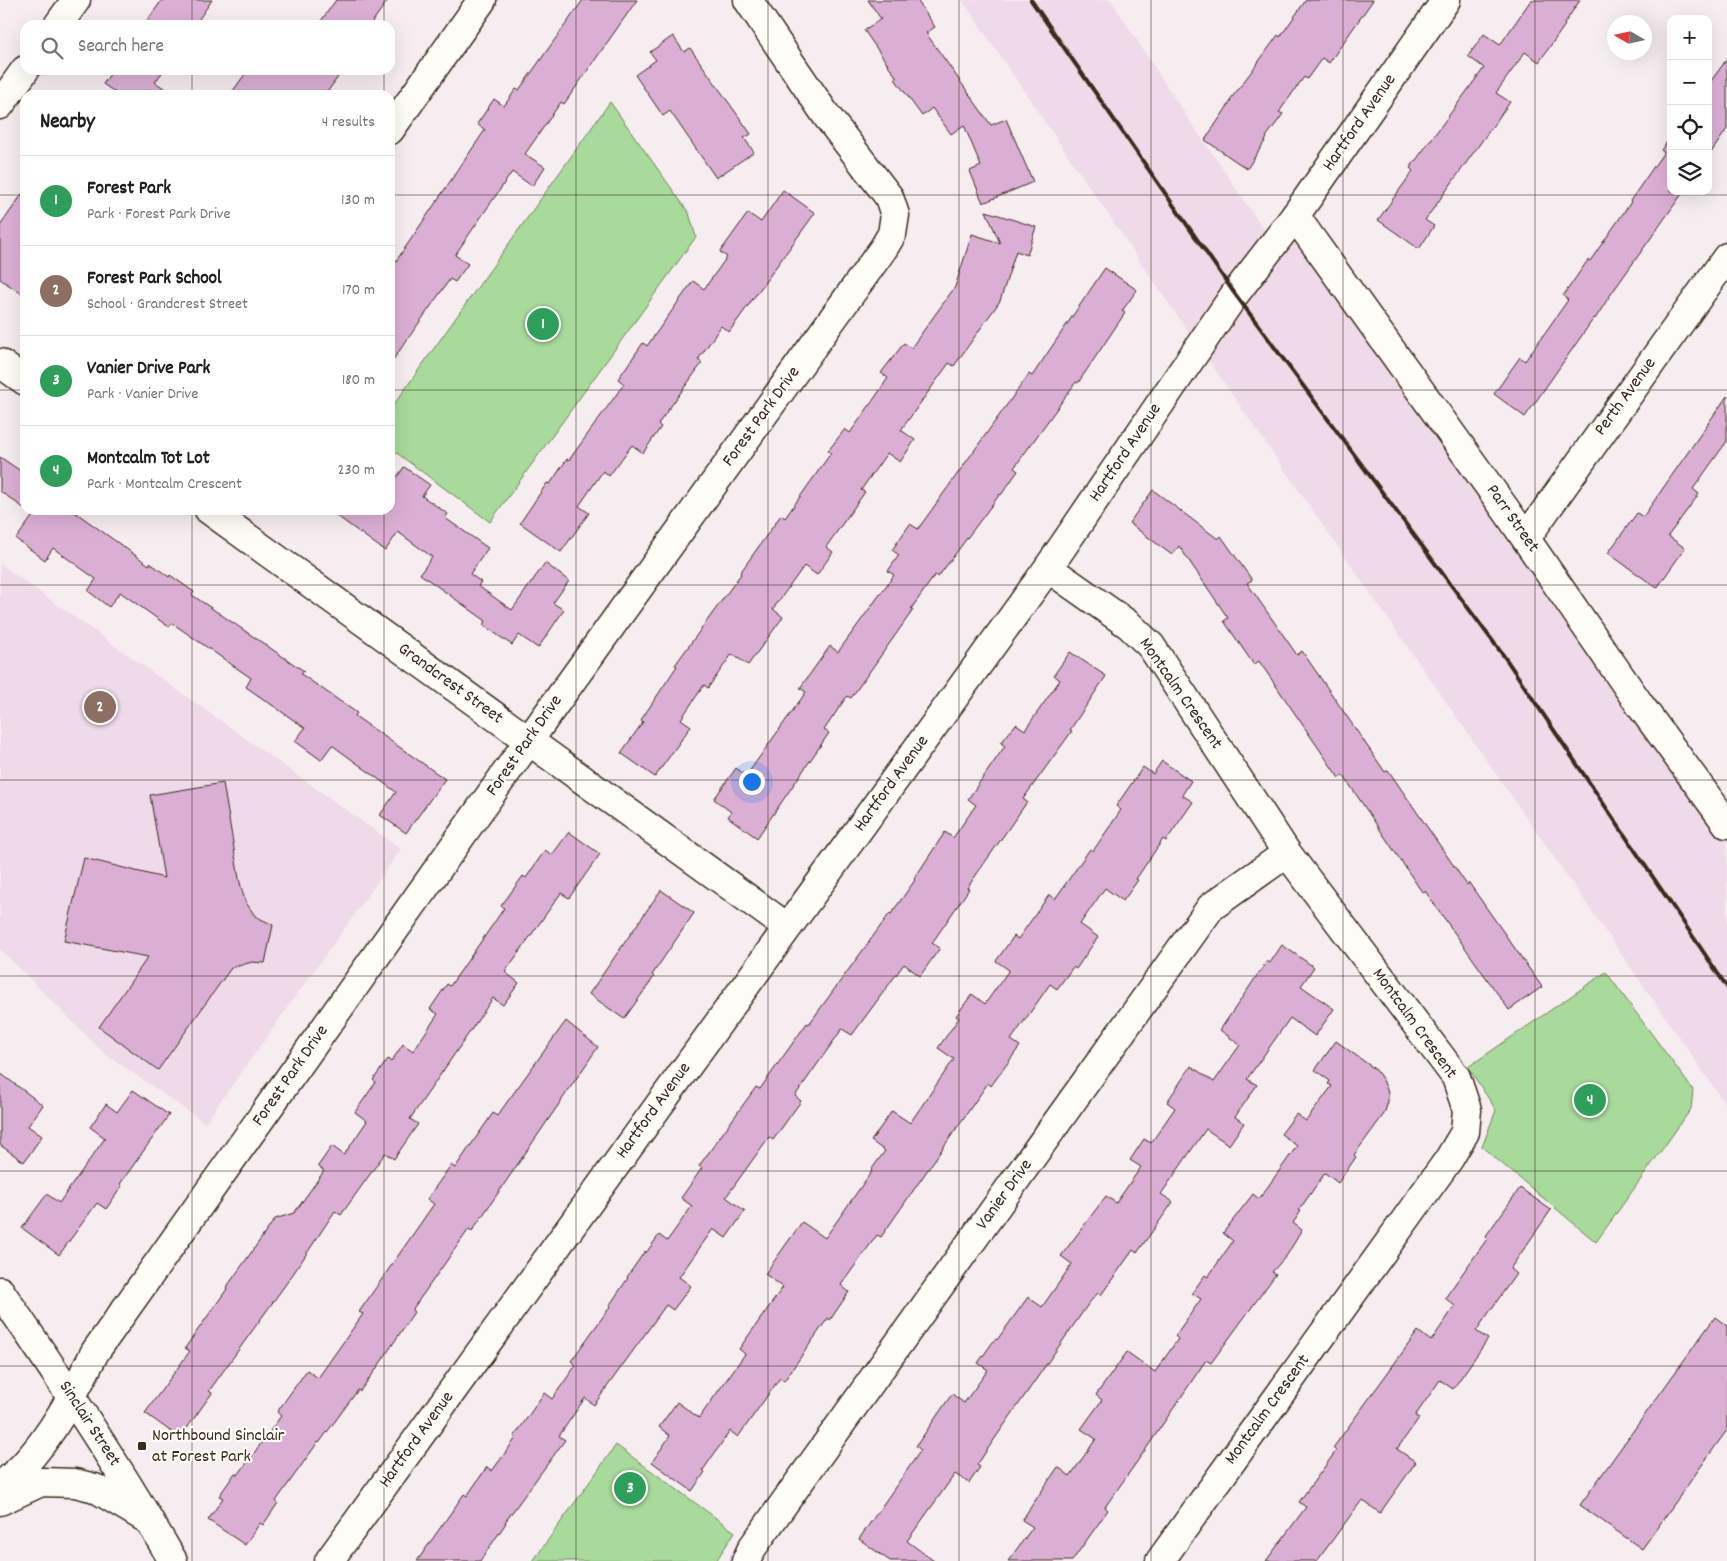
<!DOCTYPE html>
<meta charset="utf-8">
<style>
:root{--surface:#fff;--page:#f6f6f6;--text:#202124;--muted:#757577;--line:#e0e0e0;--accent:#1a73e8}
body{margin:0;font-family:Dekko,sans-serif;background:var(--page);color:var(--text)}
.controls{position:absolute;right:15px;top:15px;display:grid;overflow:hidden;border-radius:10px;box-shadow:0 5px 20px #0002}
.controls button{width:45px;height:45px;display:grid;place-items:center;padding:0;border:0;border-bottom:1px solid var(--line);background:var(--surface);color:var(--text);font:25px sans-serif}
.compass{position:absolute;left:1607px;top:15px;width:45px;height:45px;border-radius:50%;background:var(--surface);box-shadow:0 5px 20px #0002;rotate:279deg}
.you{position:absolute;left:751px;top:781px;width:18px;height:18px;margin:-12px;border:4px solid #fff;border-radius:50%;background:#1a73e8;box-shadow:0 0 0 8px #1a73e833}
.badge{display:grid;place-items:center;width:32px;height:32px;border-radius:50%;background:var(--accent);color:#fff;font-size:16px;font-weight:700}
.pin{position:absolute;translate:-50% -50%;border:2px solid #fff;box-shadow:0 1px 5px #0006}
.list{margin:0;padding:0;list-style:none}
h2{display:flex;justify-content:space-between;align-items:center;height:65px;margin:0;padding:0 20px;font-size:21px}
h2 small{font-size:16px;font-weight:400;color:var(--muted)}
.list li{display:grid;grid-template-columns:32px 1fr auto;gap:15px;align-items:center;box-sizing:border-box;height:90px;padding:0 20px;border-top:1px solid var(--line)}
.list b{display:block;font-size:19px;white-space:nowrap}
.list p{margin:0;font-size:16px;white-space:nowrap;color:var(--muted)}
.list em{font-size:16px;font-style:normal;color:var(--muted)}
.icon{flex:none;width:28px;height:28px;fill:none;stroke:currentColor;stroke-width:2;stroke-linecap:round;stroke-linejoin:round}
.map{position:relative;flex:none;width:1727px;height:1561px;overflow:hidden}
.search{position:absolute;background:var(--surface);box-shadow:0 5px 20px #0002;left:20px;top:20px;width:375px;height:55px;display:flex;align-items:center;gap:12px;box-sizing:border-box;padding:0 18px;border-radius:15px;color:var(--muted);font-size:19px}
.panel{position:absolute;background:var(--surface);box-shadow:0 5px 20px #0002;left:20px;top:90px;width:375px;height:425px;border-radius:15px}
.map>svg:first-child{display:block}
.built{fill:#eedae8}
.green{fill:#a8da9b;stroke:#72825c}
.building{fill:#dbafd4;stroke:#3b2a1e}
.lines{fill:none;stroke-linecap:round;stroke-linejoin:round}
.minor-casing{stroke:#3b2a1e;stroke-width:31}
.tertiary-casing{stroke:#3b2a1e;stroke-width:31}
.minor{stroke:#fdfcf7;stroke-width:28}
.tertiary{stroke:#fdfcf7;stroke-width:28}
.rail{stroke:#3b2a1e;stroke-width:4}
.grid{fill:none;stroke:#3b2a1e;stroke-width:1;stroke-opacity:0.55}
.poi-dot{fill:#3b2a1e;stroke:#fdfcf7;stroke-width:2}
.labels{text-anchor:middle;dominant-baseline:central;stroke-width:4.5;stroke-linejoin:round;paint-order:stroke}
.street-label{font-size:18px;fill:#3b2a1e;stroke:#fdfcf7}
.poi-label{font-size:18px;fill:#3b2a1e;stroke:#fdfcf7;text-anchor:start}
</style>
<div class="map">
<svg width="1727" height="1561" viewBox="0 0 1727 1561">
<rect width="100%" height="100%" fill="#f6edf0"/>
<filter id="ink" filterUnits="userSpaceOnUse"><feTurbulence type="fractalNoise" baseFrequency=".02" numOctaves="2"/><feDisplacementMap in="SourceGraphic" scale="10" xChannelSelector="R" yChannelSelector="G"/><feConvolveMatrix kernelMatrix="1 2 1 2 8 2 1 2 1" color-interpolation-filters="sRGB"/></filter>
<g filter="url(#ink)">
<g class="built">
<polygon points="962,0 1111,0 1175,99 1282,256 1295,216 1727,836 1727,1106 1174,311"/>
<polygon points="0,564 401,849 205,1123 104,1053 0,949"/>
</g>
<g class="green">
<polygon points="610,102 689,213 696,237 490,522 390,448 390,410"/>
<polygon points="1606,972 1693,1090 1691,1109 1596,1242 1482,1147 1496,1110 1468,1067"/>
<polygon points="616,1445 735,1532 716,1561 533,1561"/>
</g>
<g class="building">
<polygon points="162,0 212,0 195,25 144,25"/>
<polygon points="336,0 388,0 370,25 318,25"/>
<polygon points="583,0 637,0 564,104 561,102 525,154 545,167 532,186 512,172 455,255 468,264 455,282 450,279 390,364 390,270 485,130 477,124 494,99 504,106 516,89 519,90"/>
<polygon points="868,0 917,0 935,27 926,33 991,125 1006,119 1033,182 983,203 970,171 981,166 964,125 951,134 932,108 922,116 895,79 897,78 864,30 881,19"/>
<polygon points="1306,0 1373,0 1329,63 1322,58 1307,79 1304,77 1279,112 1283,114 1266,137 1267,138 1247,169 1205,140 1231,101 1230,100 1254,68 1278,35 1280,37"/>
<polygon points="1531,0 1580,0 1564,24 1565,25 1539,62 1525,52 1496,93 1510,102 1425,220 1434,226 1419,249 1378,220 1413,171 1410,168 1484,68 1468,56 1484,34 1500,45"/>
<polygon points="673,36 684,52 690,48 751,134 744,138 754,152 716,178 670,111 663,116 635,75 656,60 650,52"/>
<polygon points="1727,59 1727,129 1708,157 1708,85"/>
<polygon points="113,70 164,70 155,82 174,95 119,95 103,84"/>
<polygon points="248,70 327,70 338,77 325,95 230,95"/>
<polygon points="1671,137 1671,191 1684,191 1609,297 1595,319 1594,318 1525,417 1494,394 1520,357 1525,361 1568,300 1563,296 1588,260 1590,261 1631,202 1630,201 1664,152 1661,150"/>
<polygon points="25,190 25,296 0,279 0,226"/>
<polygon points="783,190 815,213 729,332 721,326 698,360 702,363 658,424 661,427 643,453 632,445 609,476 603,471 579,506 589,513 561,552 520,523 547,483 550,484 567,459 569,460 624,384 618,379 643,343 647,346 693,281 704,289 727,257 720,252 748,213 761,222"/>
<polygon points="986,211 1036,227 1027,255 1016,251 1000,301 954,366 949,363 901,430 915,440 900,462 887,453 861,490 865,492 826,547 833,552 817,575 804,566 773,609 783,617 748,665 732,654 708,688 704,685 681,719 691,726 655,777 621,753 643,722 641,720 677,666 675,665 741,574 740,573 781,515 785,518 831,453 828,451 845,429 850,433 874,399 888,378 881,373 904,343 911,348 955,287 972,234 1000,243"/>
<polygon points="1105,268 1137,290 1122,311 1125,313 1078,383 1076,382 1014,468 1018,471 1001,495 1000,494 938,577 935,575 911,609 913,610 851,698 847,696 824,730 829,733 757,838 728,817 731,812 714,799 736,768 746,776 806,692 800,688 830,646 838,652 894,575 888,571 899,555 892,550 910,524 918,529 1029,374 1032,376"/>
<polygon points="1727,396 1727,441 1693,489 1699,494 1668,536 1685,548 1657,588 1608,553 1637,513 1643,517"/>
<polygon points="0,457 25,474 25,509 0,491"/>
<polygon points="404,467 430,485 422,496 448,514 445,518 488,548 470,574 481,582 478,586 512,610 545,563 569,581 553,603 564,610 538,648 519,635 512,645 483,625 486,621 420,574 432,557 398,532 385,551 329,510 390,510 390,487"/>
<polygon points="1153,490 1218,539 1221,536 1252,580 1247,583 1297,655 1302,651 1385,772 1388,770 1467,885 1469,883 1542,987 1509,1010 1425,891 1422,892 1343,775 1339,778 1259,661 1254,665 1224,621 1228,618 1179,546 1172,555 1129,523"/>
<polygon points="37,510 72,510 149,565 150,563 169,577 170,575 194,592 192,595 304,671 301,674 357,713 355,716 445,779 406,833 380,815 396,792 332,745 321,760 295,741 305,728 246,687 251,678 172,623 169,627 120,592 109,607 88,591 96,579 53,548 45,560 16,539"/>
<polygon points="1070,652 1106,676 1070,730 1072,731 1023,799 1027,802 967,888 969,889 932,943 940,948 920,976 904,964 852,1035 842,1029 795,1096 801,1101 773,1140 769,1137 726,1197 745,1211 726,1238 713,1229 679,1277 691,1286 673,1310 666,1305 594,1405 585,1398 559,1436 565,1440 505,1522 506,1523 480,1561 417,1561 464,1494 467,1496 487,1467 492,1471 516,1438 514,1437 544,1393 552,1399 576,1365 571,1361 610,1307 609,1306 628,1278 627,1277 645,1251 646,1253 659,1235 667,1241 692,1206 681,1198 702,1168 699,1166 756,1087 760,1089 807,1023 809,1024 890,913 891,914 915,880 914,879 945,832 953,838 976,805 968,799 1005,746 1001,743 1016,724 1025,730 1060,680 1054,675"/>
<polygon points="1162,761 1191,781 1182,795 1193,802 1166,841 1163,839 1136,879 1138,880 1123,901 1105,888 1080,924 1098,937 1076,969 1073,967 1057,989 1050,984 1011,1040 1020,1046 991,1086 988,1083 881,1237 877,1235 841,1285 849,1292 830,1320 828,1318 784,1381 780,1378 738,1437 730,1431 703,1470 705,1472 692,1491 652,1462 670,1436 659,1427 677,1402 699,1418 745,1354 739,1349 783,1287 765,1274 802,1222 825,1238 872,1171 871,1170 885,1151 871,1141 892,1111 910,1123 954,1059 938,1048 959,1018 956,1016 972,994 985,1004 1009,970 996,961 1014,936 1018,939 1049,895 1055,899 1090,849 1093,851 1121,810 1116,806 1143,767 1153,774"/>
<polygon points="223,783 239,879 245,901 255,916 273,925 265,963 252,962 231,968 158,1070 99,1027 148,957 64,941 84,858 164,878 150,795"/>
<polygon points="569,832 600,854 569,898 561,893 505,972 519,983 503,1005 493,998 410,1119 418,1124 394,1159 385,1153 341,1215 335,1211 293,1274 209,1391 212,1393 180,1438 145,1413 190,1351 185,1348 227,1289 226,1288 275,1219 294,1213 300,1205 324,1171 318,1166 332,1146 344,1155 367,1121 355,1112 376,1082 373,1080 388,1059 391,1062 403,1044 413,1051 438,1014 430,1009 447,984 450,986 496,920 504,908 501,906 523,876 526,878 545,850 552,855"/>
<polygon points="661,890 694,913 652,975 654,977 624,1019 589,994"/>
<polygon points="1282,945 1314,967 1301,986 1334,1009 1315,1036 1290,1018 1247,1079 1257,1085 1235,1117 1244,1123 1229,1145 1206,1129 1161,1194 1173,1202 1137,1253 1133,1250 1101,1295 1098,1293 1089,1303 989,1447 977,1465 980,1467 969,1483 955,1474 907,1541 934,1561 890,1561 859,1539 921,1450 916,1446 952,1394 964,1403 988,1370 978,1363 995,1339 997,1340 1028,1297 1042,1307 1072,1264 1061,1256 1106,1196 1116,1203 1141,1167 1130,1160 1144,1139 1151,1143 1175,1108 1167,1102 1191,1066 1214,1082 1240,1045 1220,1030 1267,961 1270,963"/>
<polygon points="566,1021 598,1047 472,1231 469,1229 412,1310 414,1312 377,1368 360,1391 358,1390 319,1443 318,1442 276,1501 278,1503 263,1525 260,1523 245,1545 208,1520 223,1498 219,1496 235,1473 238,1475 281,1416 277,1412 307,1370 318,1378 363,1314 359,1312 434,1204 427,1199 451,1165 455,1168 493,1113 497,1116"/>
<polygon points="1336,1041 1376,1070 1383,1080 1388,1092 1388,1102 1384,1114 1354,1155 1356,1157 1338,1183 1325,1173 1299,1210 1301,1211 1293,1223 1302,1230 1287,1255 1272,1272 1276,1274 1211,1363 1206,1360 1148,1446 1105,1507 1108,1510 1072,1561 1008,1561 1033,1527 1022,1520 1058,1467 1070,1476 1096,1439 1081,1429 1102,1400 1096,1395 1127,1352 1155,1372 1178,1339 1175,1336 1201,1299 1192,1293 1205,1275 1208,1277 1233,1241 1223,1233 1253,1194 1259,1199 1297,1146 1281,1134 1296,1114 1306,1121 1332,1086 1328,1084 1330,1081 1315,1070"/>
<polygon points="0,1073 43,1105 28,1126 42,1136 24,1162 0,1145"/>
<polygon points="133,1090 169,1115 120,1184 122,1186 106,1209 97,1203 59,1255 22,1228 47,1194 59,1203 105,1138 90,1127 106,1104 117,1112"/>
<polygon points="1520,1188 1551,1210 1510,1269 1516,1274 1476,1331 1488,1339 1453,1389 1440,1380 1415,1416 1419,1418 1397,1449 1416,1462 1380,1513 1362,1500 1317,1561 1266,1561 1306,1507 1299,1502 1336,1451 1333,1448 1418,1331 1431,1341 1455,1306 1445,1298 1487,1239 1485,1237"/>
<polygon points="1715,1317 1727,1326 1727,1430 1642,1549 1580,1505"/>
</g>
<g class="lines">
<defs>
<g id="minor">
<polyline points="58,25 76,0"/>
<polyline points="0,105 25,70"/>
<polyline points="390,130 482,0"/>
<polyline points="1295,216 1506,510 1640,705 1727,824"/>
<polyline points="0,363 25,381"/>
<polyline points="209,510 787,927"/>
<polyline points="1526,538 1727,257"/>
<polyline points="1048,568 1129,625 1151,646 1287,853 1456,1077 1467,1110 1465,1132 1449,1159 1160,1561"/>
<path d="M0,1487C8,1480 16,1473 23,1466C54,1433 75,1391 95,1352L552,708L883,249L892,234L895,215L889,197L826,115L748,0"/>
<polyline points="329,1561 1048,568 1235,294 1295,216 1446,0"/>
<polyline points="746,1561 752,1548 1211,907 1287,853"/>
</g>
<g id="tertiary">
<path d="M0,1291C60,1379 120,1468 173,1561"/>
<polyline points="0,1501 41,1482 75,1483 95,1488 145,1518"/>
</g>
</defs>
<use href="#minor" class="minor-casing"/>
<use href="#tertiary" class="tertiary-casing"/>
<use href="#minor" class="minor"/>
<use href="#tertiary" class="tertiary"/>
<polyline class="rail" points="1031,0 1235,294 1506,659 1727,987"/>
</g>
</g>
<path class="grid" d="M192,0V25M384,0V25M576,0V1561M768,0V1561M959,0V1561M1151,0V1561M1343,0V1561M1535,0V1561M192,70V95M384,70V95M0,195H25M390,195H1727M0,390H25M390,390H1727M192,510V1561M384,510V1561M0,585H1727M0,780H1727M0,976H1727M0,1171H1727M0,1366H1727"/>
<rect class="poi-dot" x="137" y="1441" width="10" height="10" rx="2.5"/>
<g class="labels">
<g class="street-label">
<text transform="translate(1360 123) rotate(-55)">Hartford Avenue</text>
<text transform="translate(1626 397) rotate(-54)">Perth Avenue</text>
<text transform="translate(762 417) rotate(-54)">Forest Park Drive</text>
<text transform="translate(1126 453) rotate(-56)">Hartford Avenue</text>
<text transform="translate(1512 519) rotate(55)">Parr Street</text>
<text transform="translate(450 684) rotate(36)">Grandcrest Street</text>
<text transform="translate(1180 694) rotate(55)">Montcalm Crescent</text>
<text transform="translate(525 746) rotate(-55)">Forest Park Drive</text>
<text transform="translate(892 784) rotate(-54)">Hartford Avenue</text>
<text transform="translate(1414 1024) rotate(54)">Montcalm Crescent</text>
<text transform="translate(291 1076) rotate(-55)">Forest Park Drive</text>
<text transform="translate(654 1111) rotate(-54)">Hartford Avenue</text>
<text transform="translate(1005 1195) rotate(-54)">Vanier Drive</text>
<text transform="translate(1268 1410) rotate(-54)">Montcalm Crescent</text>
<text transform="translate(89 1424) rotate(57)">Sinclair Street</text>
<text transform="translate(417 1440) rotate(-54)">Hartford Avenue</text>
</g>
<g class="poi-label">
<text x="152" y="1436">Northbound Sinclair<tspan x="152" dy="21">at Forest Park</tspan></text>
</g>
</g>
</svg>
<div class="controls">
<button>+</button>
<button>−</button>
<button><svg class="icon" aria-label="locate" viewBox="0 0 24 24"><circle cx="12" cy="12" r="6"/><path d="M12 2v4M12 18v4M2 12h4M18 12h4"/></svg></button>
<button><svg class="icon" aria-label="layers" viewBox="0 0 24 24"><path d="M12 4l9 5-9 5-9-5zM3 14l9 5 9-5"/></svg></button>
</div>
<svg class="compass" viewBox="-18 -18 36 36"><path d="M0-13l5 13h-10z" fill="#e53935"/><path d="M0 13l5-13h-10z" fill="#757577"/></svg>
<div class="you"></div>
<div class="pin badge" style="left:543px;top:324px;background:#2e9e5b">1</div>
<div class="pin badge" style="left:100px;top:707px;background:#8d6e63">2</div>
<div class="pin badge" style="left:630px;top:1488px;background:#2e9e5b">3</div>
<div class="pin badge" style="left:1590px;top:1100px;background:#2e9e5b">4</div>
<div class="search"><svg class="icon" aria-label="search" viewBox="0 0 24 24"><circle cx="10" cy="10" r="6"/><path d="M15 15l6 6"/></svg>Search here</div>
<section class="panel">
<h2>Nearby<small>4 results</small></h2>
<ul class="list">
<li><span class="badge" style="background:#2e9e5b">1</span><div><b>Forest Park</b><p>Park · Forest Park Drive</p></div><em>130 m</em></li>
<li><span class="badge" style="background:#8d6e63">2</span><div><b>Forest Park School</b><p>School · Grandcrest Street</p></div><em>170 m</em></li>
<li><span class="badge" style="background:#2e9e5b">3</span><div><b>Vanier Drive Park</b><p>Park · Vanier Drive</p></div><em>180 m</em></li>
<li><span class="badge" style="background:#2e9e5b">4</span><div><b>Montcalm Tot Lot</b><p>Park · Montcalm Crescent</p></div><em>230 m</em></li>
</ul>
</section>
</div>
